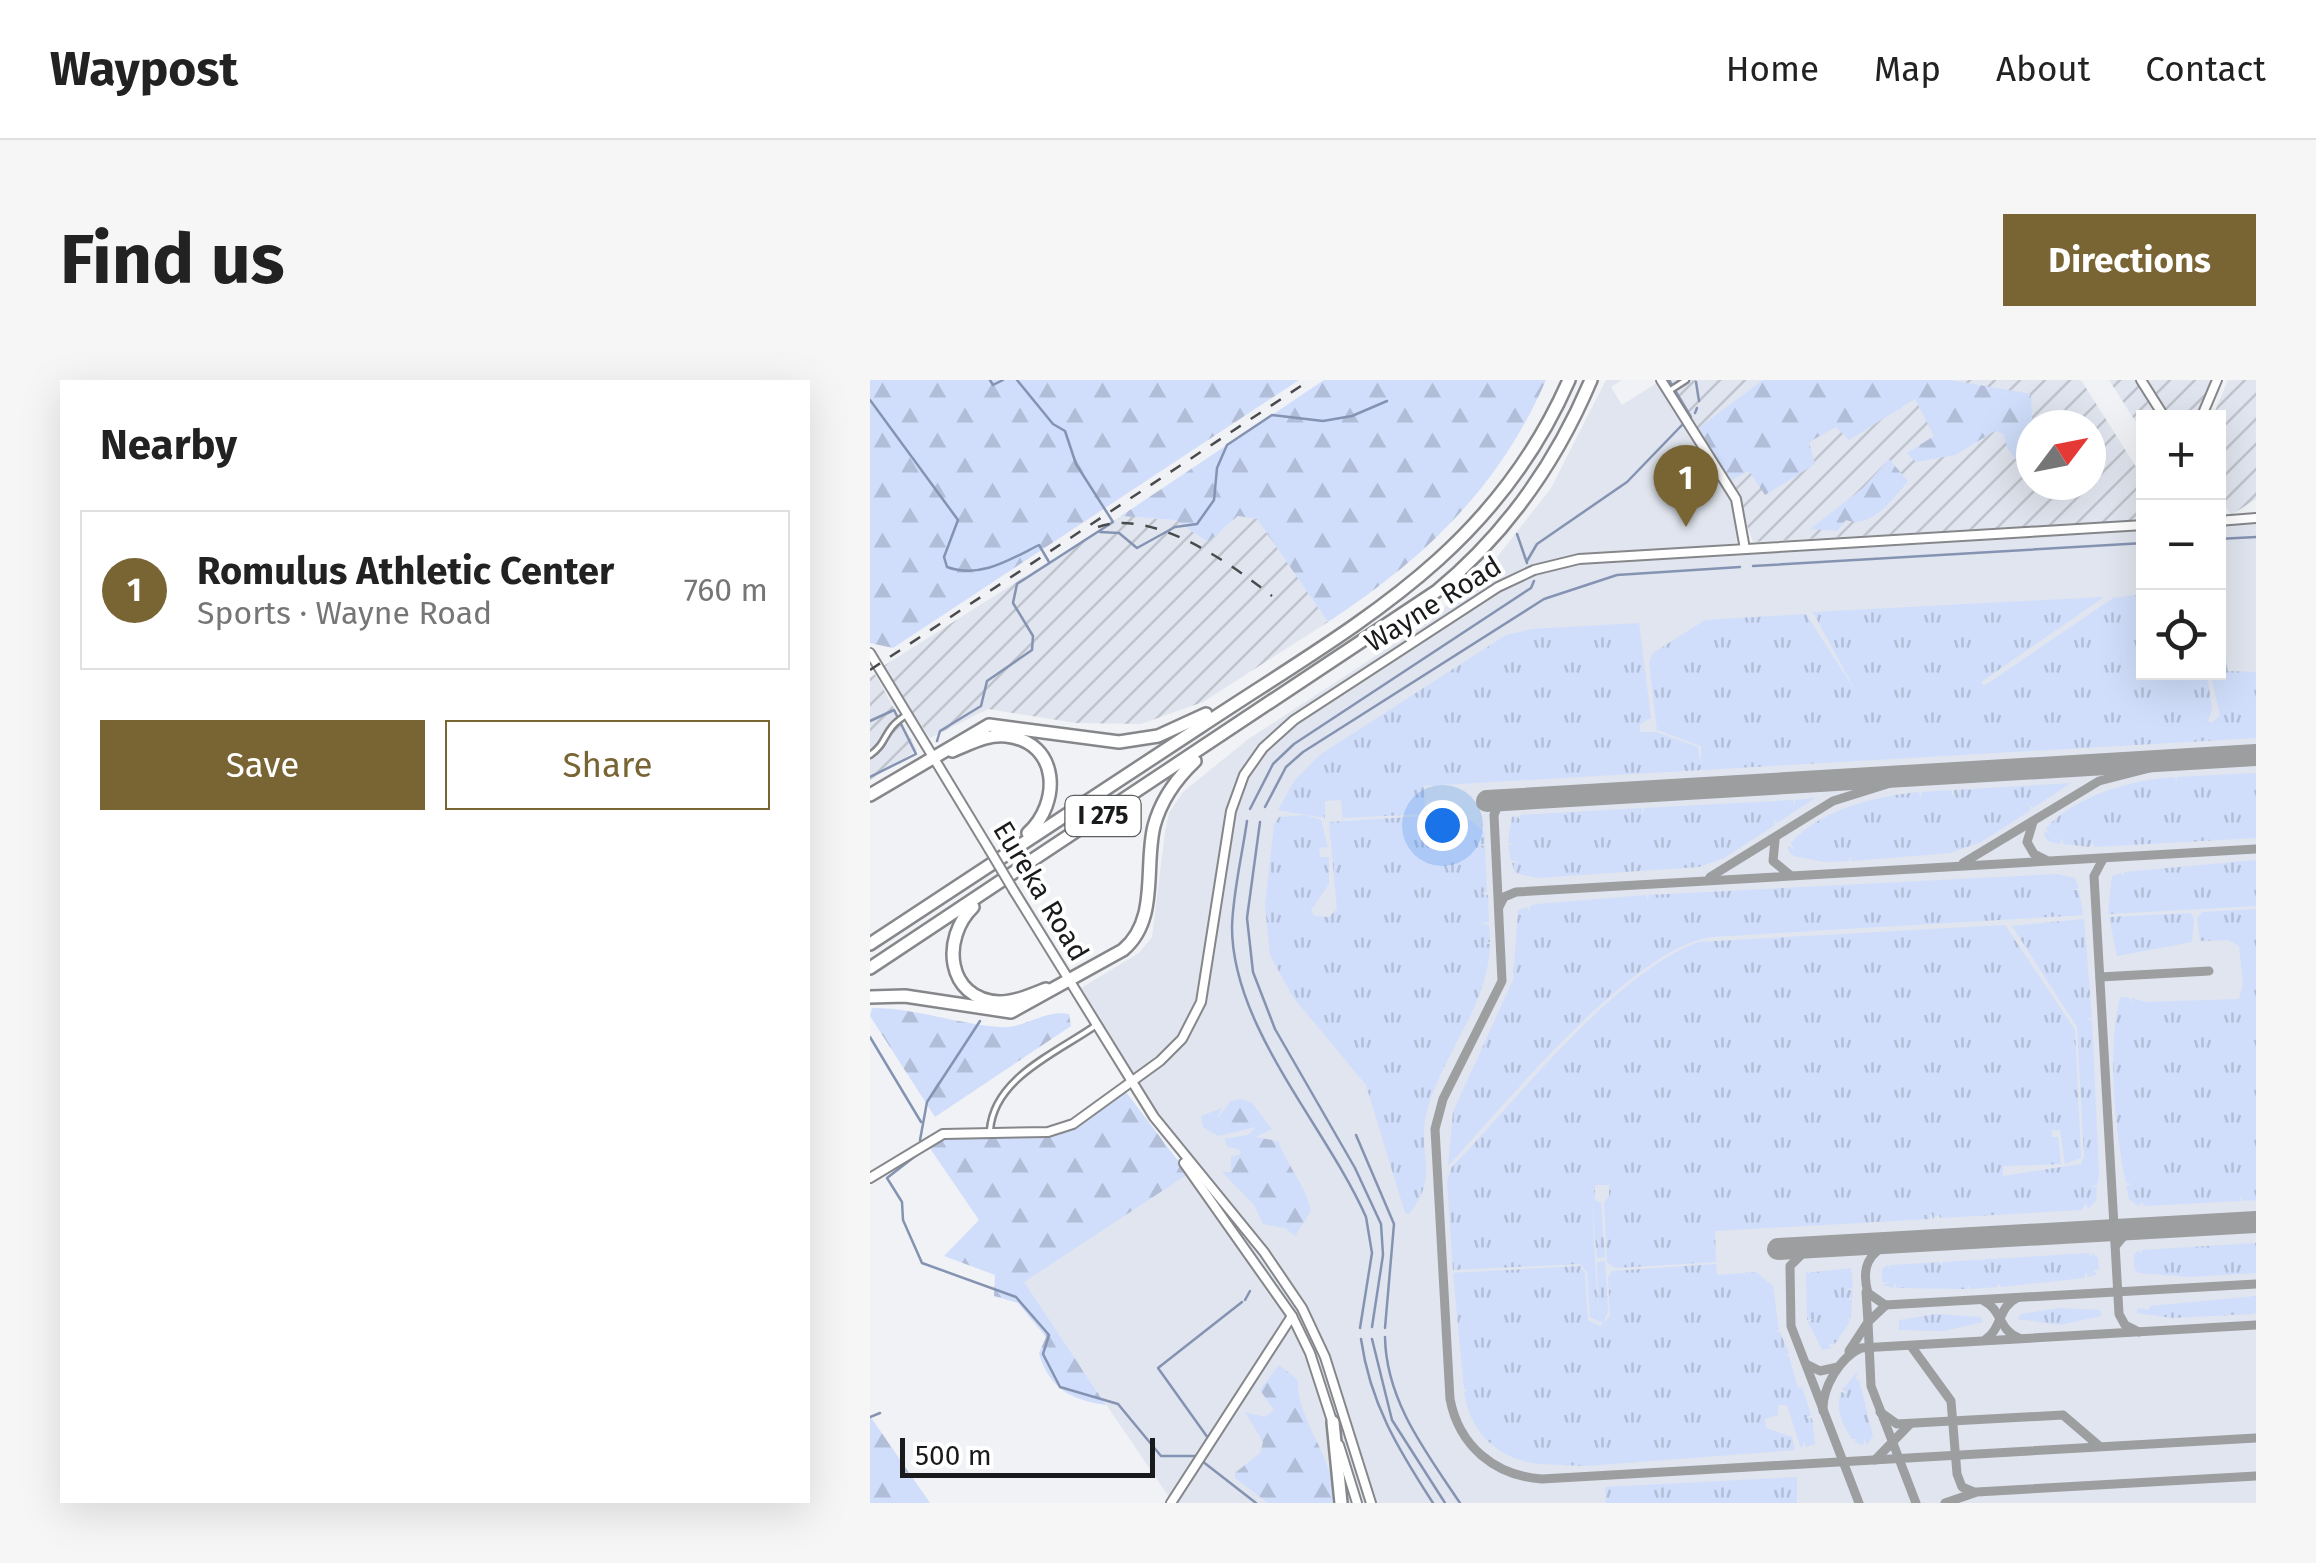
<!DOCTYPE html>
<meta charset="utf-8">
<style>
:root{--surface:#fff;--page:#f6f6f6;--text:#222;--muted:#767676;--line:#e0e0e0;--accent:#796433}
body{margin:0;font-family:"Fira Sans",sans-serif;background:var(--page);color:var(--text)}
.controls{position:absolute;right:30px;top:30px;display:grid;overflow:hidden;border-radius:0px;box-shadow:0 10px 40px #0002}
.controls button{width:90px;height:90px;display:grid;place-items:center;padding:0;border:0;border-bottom:2px solid var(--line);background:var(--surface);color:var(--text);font:50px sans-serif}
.compass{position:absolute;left:1146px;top:30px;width:90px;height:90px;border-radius:50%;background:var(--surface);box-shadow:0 10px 40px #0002;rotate:58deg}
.scale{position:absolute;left:30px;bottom:25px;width:255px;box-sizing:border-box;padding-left:10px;border:5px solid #191a1b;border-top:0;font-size:28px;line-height:35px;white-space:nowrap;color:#191a1b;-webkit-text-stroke:8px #fff;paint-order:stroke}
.you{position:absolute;left:572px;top:445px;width:35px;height:35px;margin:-25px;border:8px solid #fff;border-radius:50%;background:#1a73e8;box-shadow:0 0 0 15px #1a73e833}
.badge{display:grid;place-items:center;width:65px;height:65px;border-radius:50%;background:var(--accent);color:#fff;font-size:32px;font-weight:700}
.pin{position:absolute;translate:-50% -82px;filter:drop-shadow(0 2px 5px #0008)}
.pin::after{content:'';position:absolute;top:52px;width:35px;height:30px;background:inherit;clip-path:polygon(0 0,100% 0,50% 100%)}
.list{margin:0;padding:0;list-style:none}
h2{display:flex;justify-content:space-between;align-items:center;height:130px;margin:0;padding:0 40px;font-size:42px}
h2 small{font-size:32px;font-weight:400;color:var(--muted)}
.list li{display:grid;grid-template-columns:65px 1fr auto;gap:30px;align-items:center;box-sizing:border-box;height:160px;margin:0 20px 20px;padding:0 20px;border:2px solid var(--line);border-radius:0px}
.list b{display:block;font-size:38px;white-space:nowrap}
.list p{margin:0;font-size:32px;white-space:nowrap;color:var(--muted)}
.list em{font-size:32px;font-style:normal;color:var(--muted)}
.actions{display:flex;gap:20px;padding:30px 40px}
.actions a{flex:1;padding:22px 0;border:2px solid var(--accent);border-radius:0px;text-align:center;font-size:35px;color:var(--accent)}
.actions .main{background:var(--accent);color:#fff}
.icon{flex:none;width:55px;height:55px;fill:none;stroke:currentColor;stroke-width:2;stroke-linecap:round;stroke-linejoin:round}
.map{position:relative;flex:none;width:1386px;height:1123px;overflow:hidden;border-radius:0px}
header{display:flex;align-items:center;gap:60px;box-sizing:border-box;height:140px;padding:0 50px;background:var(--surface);border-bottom:2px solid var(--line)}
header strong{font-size:48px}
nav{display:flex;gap:55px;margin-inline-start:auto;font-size:35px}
.intro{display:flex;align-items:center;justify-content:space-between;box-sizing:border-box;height:240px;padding:0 60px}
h1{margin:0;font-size:70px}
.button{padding:25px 45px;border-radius:0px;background:var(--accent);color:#fff;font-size:35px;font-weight:700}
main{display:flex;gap:60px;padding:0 60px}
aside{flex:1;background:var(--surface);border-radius:0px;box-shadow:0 10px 40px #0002}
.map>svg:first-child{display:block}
.built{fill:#e0e5ef}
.industrial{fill:url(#industrial-furrows);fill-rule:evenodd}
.grass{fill:url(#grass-tufts)}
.forest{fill:url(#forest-firs)}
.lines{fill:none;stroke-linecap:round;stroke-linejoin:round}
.stream{stroke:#8593b2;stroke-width:2.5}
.taxiway{stroke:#9c9ea0;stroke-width:9}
.runway{stroke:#9c9ea0;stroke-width:22}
.street-casing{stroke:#85878a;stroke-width:9}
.secondary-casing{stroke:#85878a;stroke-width:12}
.highway-casing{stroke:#85878a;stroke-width:16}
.street{stroke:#fff;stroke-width:4}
.secondary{stroke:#fff;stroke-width:8}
.highway{stroke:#fff;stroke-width:11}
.rail{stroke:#494a4c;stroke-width:2.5;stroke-dasharray:12 12;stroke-linecap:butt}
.secondary-bridge-casing{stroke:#85878a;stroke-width:12;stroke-linecap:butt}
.secondary-bridge{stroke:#fff;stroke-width:8}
.labels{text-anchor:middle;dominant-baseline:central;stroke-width:8;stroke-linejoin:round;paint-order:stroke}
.shield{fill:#fff;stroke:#5e5f5f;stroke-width:2.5}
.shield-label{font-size:25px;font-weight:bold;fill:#191a1b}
.street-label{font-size:28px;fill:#191a1b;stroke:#fff}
</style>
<header>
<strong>Waypost</strong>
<nav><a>Home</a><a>Map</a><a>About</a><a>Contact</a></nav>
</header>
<div class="intro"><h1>Find us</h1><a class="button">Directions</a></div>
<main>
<aside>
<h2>Nearby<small></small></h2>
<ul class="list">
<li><span class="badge">1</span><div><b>Romulus Athletic Center</b><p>Sports · Wayne Road</p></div><em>760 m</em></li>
</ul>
<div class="actions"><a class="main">Save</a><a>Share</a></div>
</aside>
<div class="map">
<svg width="1386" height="1123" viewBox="0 0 1386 1123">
<defs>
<pattern id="industrial-furrows" width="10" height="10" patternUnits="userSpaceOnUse" patternTransform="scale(2.5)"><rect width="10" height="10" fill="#e0e5ef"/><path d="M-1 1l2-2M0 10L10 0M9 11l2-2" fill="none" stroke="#c0c4cc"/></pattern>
<pattern id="grass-tufts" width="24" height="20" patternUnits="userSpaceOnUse" patternTransform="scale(2.5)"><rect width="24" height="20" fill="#d0defb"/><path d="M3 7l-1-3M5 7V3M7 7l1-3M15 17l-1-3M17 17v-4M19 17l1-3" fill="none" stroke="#b2bed7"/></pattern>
<pattern id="forest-firs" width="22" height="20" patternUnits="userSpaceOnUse" patternTransform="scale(2.5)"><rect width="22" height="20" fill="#d0defb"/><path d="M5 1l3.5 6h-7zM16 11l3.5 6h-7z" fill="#b2bed7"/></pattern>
</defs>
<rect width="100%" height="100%" fill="#f0f2f5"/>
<polygon class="built" points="736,0 752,0 741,7 752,25 790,1 863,120 870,161 853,166 728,175 882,173 1273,148 1274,292 1348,292 1349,143 1386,140 1386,1123 303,1123 153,902 326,788 250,677 211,608 269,573 282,557 295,452 299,433 313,412 377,360 556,243 614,194 681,108"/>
<g class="industrial">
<path d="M794,0H1211L1273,98V140L883,162L865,112ZM1161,45H1221V105H1161Z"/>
<polygon points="1239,0 1270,0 1294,37 1274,38 1273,53"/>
<polygon points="1274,0 1344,0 1330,38 1298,37"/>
<polygon points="1358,0 1386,0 1386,119 1361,135 1349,117 1348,38 1342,38"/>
<polygon points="251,136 305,140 338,162 369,136 387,139 458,242 333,322 271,344 206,343 118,329 60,358 12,287"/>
<polygon points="5,294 47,370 0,400 0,298"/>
</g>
<g class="grass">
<polygon points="1273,214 1274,292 1337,293 1342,330 1338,341 1342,343 1350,335 1340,293 1348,292 1349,227 1358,291 1386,292 1386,358 554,406 555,434 473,438 471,420 455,421 455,438 408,430 424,401 451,374 636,255 662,249 769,243 781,338 770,344 770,352 786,352 828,367 831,385 831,366 787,350 779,282 783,273 835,240 936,234 986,312 943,232 1234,217 1111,302 1114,306 1243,218"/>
<path d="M1386,393V458L1224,467L1223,461L1220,467L1193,464L1192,457L1190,464L1178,461L1174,455L1175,451L1180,455L1176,448C1207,415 1261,400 1305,397L1306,403L1307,397Z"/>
<path d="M1201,403L1163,428L1158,423L1161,430L1111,462L1080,473L982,481L980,476L979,481L955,482L923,476L918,470L919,466L924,470L921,463C951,429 1006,416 1049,412L1050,418L1052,412L1081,410L1083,417L1084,410Z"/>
<polygon points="945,418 907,443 903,438 905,445 854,478 829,487 667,498 645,493 642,483 649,481 641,481 638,465 644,464 638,462 642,437 648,436 650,441 651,435 771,428 773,435 774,428 923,420 924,427 925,420"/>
<path d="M435,435L451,440L458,467L449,468L450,477H459V504L441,530L444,536L459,537L467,529L459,442L555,436L556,441L599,439L614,452L615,464L608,465L615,466L617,512L611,513L618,515L619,542L611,543L619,545L620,562L613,563L620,564C618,628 573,671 557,731C546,774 571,795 539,834L535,833L496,705L423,617L400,575L395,525L404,445L409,437Z"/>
<polygon points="1386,480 1386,526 1238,534 1242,496 1252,493 1254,498 1254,492"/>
<path d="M1186,494L1205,498L1209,508L1203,510H1209L1213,535L841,557C759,570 636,724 578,786L583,732L643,600L648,530L658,527L660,534V526L667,524L776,515L778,521L779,515Z"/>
<path d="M1386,529V820L1372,821L1371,814L1370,821L1274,826L1273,822L1268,826L1259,819L1256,806L1263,804L1256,803C1245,751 1237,669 1250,617L1260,618L1261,624L1262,618L1275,622L1369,619L1373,604L1369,566L1358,560L1330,561L1327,538L1332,532Z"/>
<polygon points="1320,533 1324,538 1322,562 1247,576 1239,537"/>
<path d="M1214,539L1222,638L1215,639L1222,640L1229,795L1227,805L1221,806L1227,808L1226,821L1218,829L1216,823L1212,830L1070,838L1069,834L1063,839L1061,832L1060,839L845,851L846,882L745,888L737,882L734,822L739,817V805H725V820L731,823L735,877L727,878L722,825L728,935L727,882L735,881L738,932L733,943L720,937L717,892L710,884L583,890L577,801L581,788C646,721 742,595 828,562L1135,545L1205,650L1211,778L1195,784L1190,750H1182V757H1188L1191,784L1133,786V796L1211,784L1214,776L1207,647L1142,546Z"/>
<polygon points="1386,863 1386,893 1320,897 1269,893 1264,890 1270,886 1264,888 1264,874 1269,870 1270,875 1272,870"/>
<polygon points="1219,873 1220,878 1222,873 1228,878 1229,890 1223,890 1227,895 1218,897 1216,892 1214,898 1131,907 1129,903 1127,907 1100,909 1099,905 1097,909 1026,908 1025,902 1023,908 1012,905 1019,902 1012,902 1012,889 1018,885 1019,889 1020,885 1070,882 1071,886 1073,882"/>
<path d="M846,884L847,895L886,892L903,906L909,950L905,952H910L919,974L914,976H919L928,1008L932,1007L941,1035L936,1038H942L945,1064L936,1067L934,1061L931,1069L917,1025H908V1035L895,1039L896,1048L922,1057L925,1070L716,1086L669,1084C628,1079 600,1053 594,1012L598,1010L594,1009L583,893L710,886L715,893L718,940L730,946L740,936L738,898L742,891Z"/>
<polygon points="981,888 983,908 977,909 983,911 982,918 976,919 982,920 981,940 976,937 980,942 964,965 958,963 961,968 952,970 938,942 943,939 937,940 936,893"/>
<polygon points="1386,916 1386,933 1381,934 1303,938 1266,933 1268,928 1279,930 1280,926"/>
<polygon points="1189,928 1230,930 1231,936 1190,945 1147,939 1151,934"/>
<polygon points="1066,934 1111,937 1113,942 1074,951 1029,950 1029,940"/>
<path d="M989,990L985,999L989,1000L1003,1056L997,1065L995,1059L993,1065L984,1062L988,1059H982C973,1045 965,1030 971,1012L977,1014L973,1009Z"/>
<polygon points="927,1097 927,1123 736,1123 735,1107"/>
</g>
<g class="forest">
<polygon points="0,0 429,0 23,268 0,263"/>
<path d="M454,0H676C629,108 555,178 458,242L387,139L368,136L338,162L305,140L251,136Z"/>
<polygon points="893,0 1080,0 1161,14 1162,38 1168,45 1161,45 1161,100 1138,69 1133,54 1125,51 1085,75 1046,82 1037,73 1064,56 1045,19 979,60 966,47 939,62 945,84 895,115 879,91 862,100 827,49"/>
<path d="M1019,79L1038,101C1023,119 1002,149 976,140L967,151L940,149L993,108Z"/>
<path d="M2,628C47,628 86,644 130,647C156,649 173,629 199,634L201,646L65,737L0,636Z"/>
<path d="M256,712L318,794L154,902L236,1025C202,1020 179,1009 169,973L176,957L148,923L124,916L125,895L74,876L109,840L57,764L99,753L184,754Z"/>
<path d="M370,719L382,723L402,749L385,757L408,761C417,786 436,805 441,831L425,856L415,848L393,844L384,825L352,792H361V777L371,774L369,769L358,767L354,759L378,755L386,747L348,756L333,747L331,736L352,728L346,740L361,721Z"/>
<path d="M409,985L428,1000C426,1042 468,1079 462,1123H398L365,1098V1093L390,1073L393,1062L375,1032L395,1037L404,1030L390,1010Z"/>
<polygon points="0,1036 60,1123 0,1123"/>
</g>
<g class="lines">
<g class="stream">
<polyline points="120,0 123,5 133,0"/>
<polyline points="799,0 802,5"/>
<polyline points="826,2 829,21"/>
<polyline points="806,12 821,37"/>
<path d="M0,20L88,140L74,177L77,187C110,199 139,180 169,165L179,182"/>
<polyline points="825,33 827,28"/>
<polyline points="230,152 249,153 267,168 305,147 327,144 344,120 347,88 357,65 402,35 453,41 482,36 517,21"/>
<polyline points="647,154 657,183"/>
<polyline points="1348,159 1386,157"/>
<polyline points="657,181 667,164 757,102 813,44"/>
<polyline points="883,186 1274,163"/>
<polyline points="0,341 24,330 46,374 0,397"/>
<polyline points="67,361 70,351 111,326 117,301 162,270 163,256 143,223 147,204 243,142 206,84 195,51 183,44 147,0"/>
<polyline points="395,427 416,387 433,372 674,219 747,195 870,187"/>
<polyline points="380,429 403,384 424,364 661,208 664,201"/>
<path d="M377,441C372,476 363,512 362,547C362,648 457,748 496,837L502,873L490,948"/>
<polyline points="390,442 377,538 383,592 405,649 485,788 511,844 513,875 502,947"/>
<polyline points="0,657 51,742"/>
<polyline points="486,755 524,844 515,948"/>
<polyline points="50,760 57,722 110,641"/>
<polyline points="48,774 17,798 32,822 33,840 52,883 146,917 179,955 173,974 190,1007 248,1024 291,1076 326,1076"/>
<polyline points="375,920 380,911"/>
<path d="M515,957C516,1021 556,1072 590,1123"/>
<path d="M491,959C500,1023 528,1069 563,1123"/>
<polyline points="502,959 522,1040 575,1123"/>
<polyline points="0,1037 10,1033"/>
<polyline points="327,1075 338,1058 288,988 372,922"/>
<polyline points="332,1081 386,1123"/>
</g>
<g class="taxiway">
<path d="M640,420L628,425L624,435L632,601L573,719L565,749L580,1019C589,1066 625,1096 672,1099L1386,1058"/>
<polyline points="1163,442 1157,462 1164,474 1176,480"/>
<polyline points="905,460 903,481 920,495"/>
<polyline points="1233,479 1224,496 1249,934 1255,945 1269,952"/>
<polyline points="1093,483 1229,401 1311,380"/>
<polyline points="840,497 963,421 1046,395"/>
<polyline points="629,527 634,517 646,512 1386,469"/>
<polyline points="1230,597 1339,591"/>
<path d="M1021,862C998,873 991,888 998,913L1015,925L1386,904"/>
<polyline points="1247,864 1257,852 1272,848"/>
<polyline points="952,866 935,871 920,886 921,946 989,1123"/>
<path d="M1114,921C1132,930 1129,951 1149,958"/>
<polyline points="1016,925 998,942 1001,1006 1046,1123"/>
<path d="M1116,959C1132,948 1128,927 1147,918"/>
<polyline points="1041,966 1081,1021 1087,1094 1092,1107 1104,1112"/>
<polyline points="979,971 998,942 996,912"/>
<polyline points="936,984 950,991 968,987"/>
<path d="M953,1031C952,1008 970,977 991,968L1386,945"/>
<polyline points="1010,1032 1027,1044 1193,1035 1228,1065"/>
<polyline points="1005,1080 1039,1045"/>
<polyline points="1075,1123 1107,1112 1386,1096"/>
</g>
<g class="runway">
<polyline points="617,421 1386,375"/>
<polyline points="908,869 1386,842"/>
</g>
<defs>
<g id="street">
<polyline points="799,11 816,0"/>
<path d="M0,375C20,361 11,350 38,334"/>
<path d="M120,750C124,698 186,673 225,646"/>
</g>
<g id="secondary">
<polyline points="791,0 866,119 875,169"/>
<polyline points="1271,0 1295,38"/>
<polyline points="1331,38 1347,0"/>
<polyline points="1348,141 1386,138"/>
<polyline points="0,273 119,469"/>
<polyline points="144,511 284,737 394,872 432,928 455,977 501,1123"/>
<polyline points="314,783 422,936 440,973 464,1047"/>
<polyline points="0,798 73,754 178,752 203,744 290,681 312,659 331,622 361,431 374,395 393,368 424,340 628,207 664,190 709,179 1274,145"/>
<polyline points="469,1065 487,1123"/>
<polyline points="301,1123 422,936"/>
</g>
<g id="highway">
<path d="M82,371C100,364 117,354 136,356C190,362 191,423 158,453"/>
<polyline points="0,415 119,345 249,362 288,356 336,334"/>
<path d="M103,527C71,558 76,619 129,622C145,622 161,615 176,609"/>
<path d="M0,564C110,491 220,420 330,347C482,246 622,176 699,0"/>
<path d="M0,588L567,211C636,154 686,83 721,0"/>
<path d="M0,617L35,616L141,632L253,570C289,540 274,487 284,446C291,420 306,399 325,381"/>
<polyline points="463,1042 471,1123"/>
</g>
</defs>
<use href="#street" class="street-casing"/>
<use href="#secondary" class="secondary-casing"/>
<use href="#highway" class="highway-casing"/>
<use href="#street" class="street"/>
<use href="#secondary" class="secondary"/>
<use href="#highway" class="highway"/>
<g class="rail">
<path d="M228,147C283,128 360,183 402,216"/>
<polyline points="0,290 440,0"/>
</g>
<defs>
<polyline id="secondary-bridge" points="119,469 144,511"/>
</defs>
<use href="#secondary-bridge" class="secondary-bridge-casing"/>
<use href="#secondary-bridge" class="secondary-bridge"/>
</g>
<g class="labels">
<rect class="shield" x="195.5" y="416" width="75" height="40" rx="8"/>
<g class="shield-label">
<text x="233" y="436">I 275</text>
</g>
<g class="street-label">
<text transform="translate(563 224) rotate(-32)">Wayne Road</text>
<text transform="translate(171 511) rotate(59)">Eureka Road</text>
</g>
</g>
</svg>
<div class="controls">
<button>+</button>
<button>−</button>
<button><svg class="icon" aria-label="locate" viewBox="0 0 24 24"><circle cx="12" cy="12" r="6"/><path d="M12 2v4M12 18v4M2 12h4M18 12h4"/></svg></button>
</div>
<svg class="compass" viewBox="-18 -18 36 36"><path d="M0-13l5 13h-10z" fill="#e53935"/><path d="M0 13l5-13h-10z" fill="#767676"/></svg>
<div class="scale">500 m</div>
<div class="you"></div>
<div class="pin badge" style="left:816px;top:147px">1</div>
</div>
</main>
